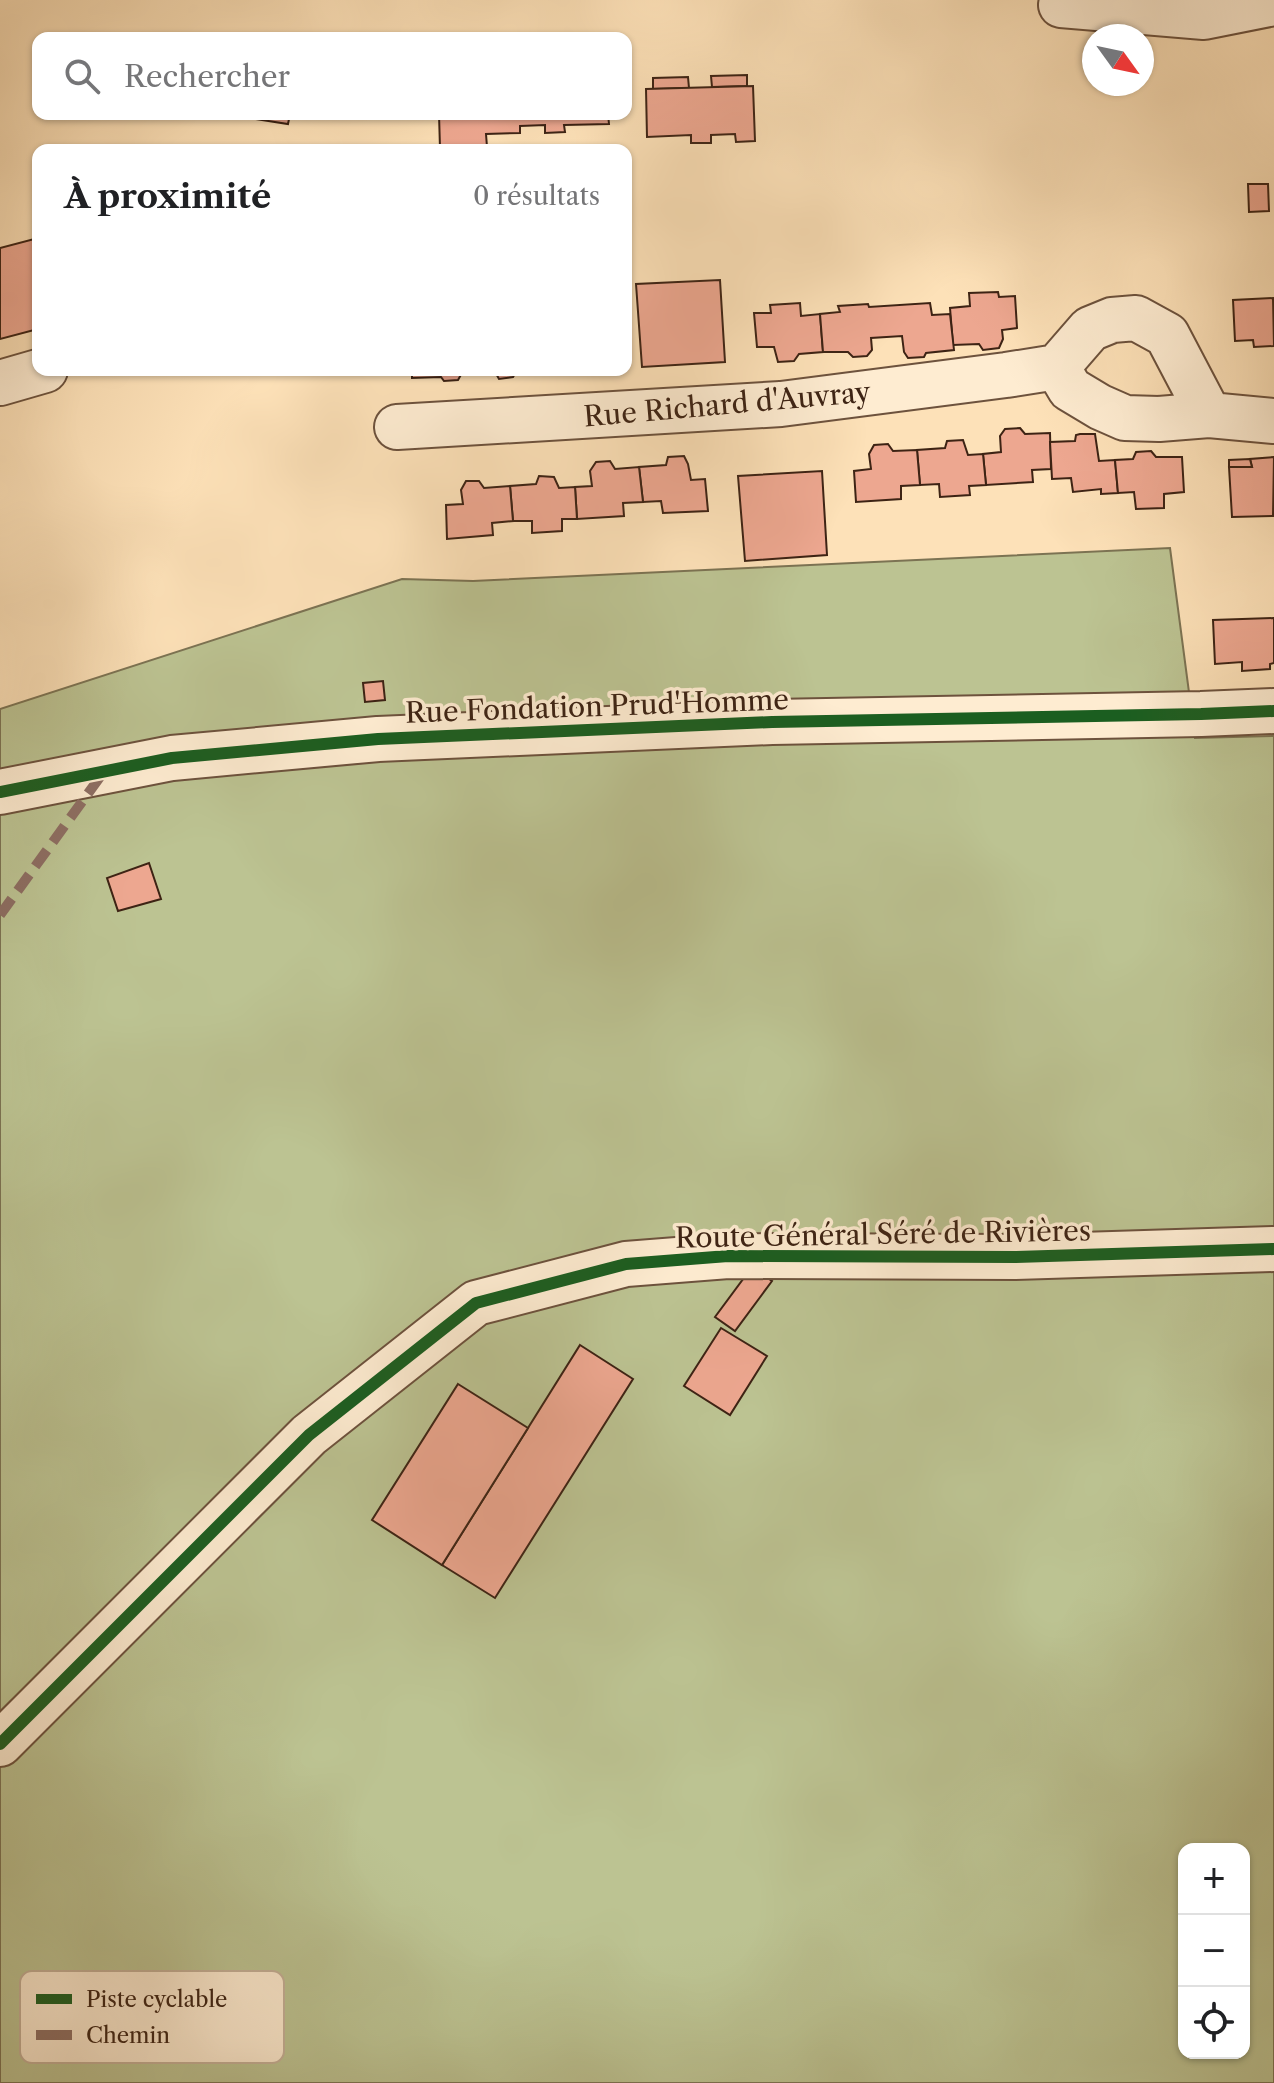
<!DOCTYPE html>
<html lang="fr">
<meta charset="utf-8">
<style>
:root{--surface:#fff;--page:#f6f6f6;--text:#202124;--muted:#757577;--line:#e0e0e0}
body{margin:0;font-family:"Libre Caslon Text",serif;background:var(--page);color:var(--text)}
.controls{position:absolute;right:24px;bottom:24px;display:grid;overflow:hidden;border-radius:16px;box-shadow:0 2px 6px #0004}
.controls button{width:72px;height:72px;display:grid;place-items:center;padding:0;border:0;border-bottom:2px solid var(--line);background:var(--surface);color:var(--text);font:40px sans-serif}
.compass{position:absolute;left:1082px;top:24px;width:72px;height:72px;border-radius:50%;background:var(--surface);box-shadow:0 2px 6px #0004;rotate:123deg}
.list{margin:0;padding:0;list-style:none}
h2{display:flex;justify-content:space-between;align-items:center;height:104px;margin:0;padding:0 32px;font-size:34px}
h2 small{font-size:26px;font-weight:400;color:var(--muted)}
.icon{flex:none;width:44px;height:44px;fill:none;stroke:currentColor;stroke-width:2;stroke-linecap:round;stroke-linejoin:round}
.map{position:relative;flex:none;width:1274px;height:2083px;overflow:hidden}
.search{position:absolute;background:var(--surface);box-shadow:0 2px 6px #0004;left:32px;top:32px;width:600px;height:88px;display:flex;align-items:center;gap:20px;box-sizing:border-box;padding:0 28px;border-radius:16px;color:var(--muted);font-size:30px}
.panel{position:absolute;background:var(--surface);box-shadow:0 2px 6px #0004;left:32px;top:144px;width:600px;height:232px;border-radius:16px}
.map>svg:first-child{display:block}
.green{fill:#bcc392;stroke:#7c7353;stroke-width:2;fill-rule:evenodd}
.building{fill:#eda790;stroke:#3d2314;stroke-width:2}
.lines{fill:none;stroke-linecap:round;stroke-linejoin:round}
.minor-casing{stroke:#6d523d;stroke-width:48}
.minor{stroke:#feecd1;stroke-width:44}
.quiet{stroke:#8d6e63;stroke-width:10;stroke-dasharray:20 10;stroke-linecap:butt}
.cycleway-casing{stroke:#feecd1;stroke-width:17}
.cycleway{stroke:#1b5e20;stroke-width:12}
.labels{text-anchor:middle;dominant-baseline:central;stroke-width:7;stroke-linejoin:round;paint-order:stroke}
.street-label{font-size:28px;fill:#3d2314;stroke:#feecd1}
.key{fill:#feecd1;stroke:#c4b098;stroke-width:2}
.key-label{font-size:22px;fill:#3d2314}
</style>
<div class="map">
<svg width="1274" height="2083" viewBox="0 0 1274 2083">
<rect width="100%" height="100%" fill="#fde1b8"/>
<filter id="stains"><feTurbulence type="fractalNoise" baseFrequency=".0025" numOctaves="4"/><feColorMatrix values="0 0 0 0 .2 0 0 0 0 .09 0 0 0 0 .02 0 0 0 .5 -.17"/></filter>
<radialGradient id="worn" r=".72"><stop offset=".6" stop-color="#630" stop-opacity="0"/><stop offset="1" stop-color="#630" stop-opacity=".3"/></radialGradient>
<path class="green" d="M1170,548L1195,738L1274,736V2083H0V709L402,579L473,581ZM1184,1849H1244V2053H1184Z"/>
<g class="building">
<polygon points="747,75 747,86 712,87 711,76"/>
<polygon points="688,77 689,88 653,89 653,78"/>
<polygon points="753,86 755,141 736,142 735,134 711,135 711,143 691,143 691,135 647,137 646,89"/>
<polygon points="222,114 290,114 288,124"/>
<polygon points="439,114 608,114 609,124 564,125 565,132 545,133 545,125 520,126 520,133 486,134 487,147 440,148"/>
<polygon points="1248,184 1268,184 1269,211 1249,212"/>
<polygon points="38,238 38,329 0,339 0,248"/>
<polygon points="720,280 725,362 642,367 636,284"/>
<polygon points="998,292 999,297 1015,296 1017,328 1002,330 1003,339 999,348 983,350 979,344 953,345 950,308 970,306 969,293"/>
<polygon points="1273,298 1274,346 1254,347 1253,340 1235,341 1233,300"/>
<polygon points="800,303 801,316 820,314 823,352 799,354 794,361 778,362 774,347 757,347 754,313 771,313 770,305"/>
<polygon points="930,303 932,315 950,314 954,350 926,353 924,357 908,358 904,352 902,336 871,338 872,350 867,356 853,357 848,352 823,352 820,314 840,312 838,306 868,304 869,307"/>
<polygon points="412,370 461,370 462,373 458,380 444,381 441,377 412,378"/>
<polygon points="494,370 537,370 516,372 513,377 499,379"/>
<polygon points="1020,428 1025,434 1050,433 1051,469 1032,470 1033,482 986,485 983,454 1001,452 1000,436 1005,429"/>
<polygon points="1080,434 1095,434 1099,461 1115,460 1118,493 1101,494 1101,489 1073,492 1071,478 1052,479 1050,442 1075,441 1076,435"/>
<polygon points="963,440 968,455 983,454 986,485 969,486 970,495 940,497 939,484 920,485 917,450 945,448 947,441"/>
<polygon points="888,444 893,451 917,450 920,485 901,486 901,499 856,502 854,471 871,469 869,454 874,445"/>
<polygon points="1151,451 1156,457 1182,457 1184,492 1164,494 1164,508 1136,509 1134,492 1118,493 1115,460 1133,459 1136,452"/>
<polygon points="684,456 688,464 691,480 705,479 708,511 663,513 661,501 643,502 639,467 666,465 668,457"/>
<polygon points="1274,457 1273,516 1232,517 1229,467 1252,467 1250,459"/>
<polygon points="1250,459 1252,467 1229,467 1229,460"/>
<polygon points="610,461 615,469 639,467 643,502 623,503 624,516 577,519 575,487 592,486 590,471 596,462"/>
<polygon points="822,471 827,555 745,561 738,476"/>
<polygon points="539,476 554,477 559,488 575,487 577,519 562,519 562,531 532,533 532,521 513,521 510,486 536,484"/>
<polygon points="466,481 479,481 484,488 510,486 513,521 492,523 493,535 447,539 446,505 463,504 461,490"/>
<polygon points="1274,618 1274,663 1270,664 1270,669 1242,671 1242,662 1215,664 1213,620"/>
<polygon points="383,681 385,700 365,702 363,683"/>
<polygon points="149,863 161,899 118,911 107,878"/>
<polygon points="752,1267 772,1281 735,1331 715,1317"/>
<polygon points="721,1328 767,1356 730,1415 684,1386"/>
<polygon points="580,1345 633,1379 495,1598 442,1565"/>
<polygon points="458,1384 528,1428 442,1565 372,1520"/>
</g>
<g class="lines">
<defs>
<g id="minor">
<polyline points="1062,0 1061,5 1204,17 1274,3"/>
<polyline points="1057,367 1070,389 1100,407 1125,418 1159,419 1209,415"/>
<polyline points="0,383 45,370"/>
<polyline points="397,427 781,404 1006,375 1057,367 1090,329 1112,320 1136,318 1167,335 1209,415 1274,421"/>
<polyline points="0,792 172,758 378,739 772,722 1201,714 1274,711"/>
<polyline points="0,1744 309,1435 476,1303 626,1264 728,1256 1015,1257 1274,1249"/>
</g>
</defs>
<use href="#minor" class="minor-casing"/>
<use href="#minor" class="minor"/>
<polyline class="quiet" points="0,915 105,770"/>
<defs>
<g id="cycleway">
<polyline points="0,792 172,758 378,739 772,722 1201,714 1274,711"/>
<polyline points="0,1744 309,1435 476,1303 626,1264 728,1256 1015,1257 1274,1249"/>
</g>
</defs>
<use href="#cycleway" class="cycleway-casing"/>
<use href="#cycleway" class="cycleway"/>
</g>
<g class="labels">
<g class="street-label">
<text transform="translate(727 404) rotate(-5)">Rue Richard d'Auvray</text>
<text transform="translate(597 706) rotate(-2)">Rue Fondation Prud'Homme</text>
<text transform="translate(883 1234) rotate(-1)">Route Général Séré de Rivières</text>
</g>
</g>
<rect x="20" y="1971" width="264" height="92" rx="12" class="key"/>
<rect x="36" y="1994" width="36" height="10" fill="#1b5e20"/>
<rect x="36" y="2030" width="36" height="10" fill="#8d6e63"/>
<g class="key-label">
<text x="86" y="2007">Piste cyclable</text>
<text x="86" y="2043">Chemin</text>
</g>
<rect width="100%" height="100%" filter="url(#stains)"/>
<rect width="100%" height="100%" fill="url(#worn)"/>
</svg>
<div class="controls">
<button>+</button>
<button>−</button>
<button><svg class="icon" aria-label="locate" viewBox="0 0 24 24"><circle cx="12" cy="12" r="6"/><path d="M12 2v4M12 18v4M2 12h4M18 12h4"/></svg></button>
</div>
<svg class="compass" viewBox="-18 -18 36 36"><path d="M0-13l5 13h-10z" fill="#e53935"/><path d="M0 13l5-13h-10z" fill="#757577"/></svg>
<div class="search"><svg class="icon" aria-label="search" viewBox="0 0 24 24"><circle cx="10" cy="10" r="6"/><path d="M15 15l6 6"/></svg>Rechercher</div>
<section class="panel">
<h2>À proximité<small>0 résultats</small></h2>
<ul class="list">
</ul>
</section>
</div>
